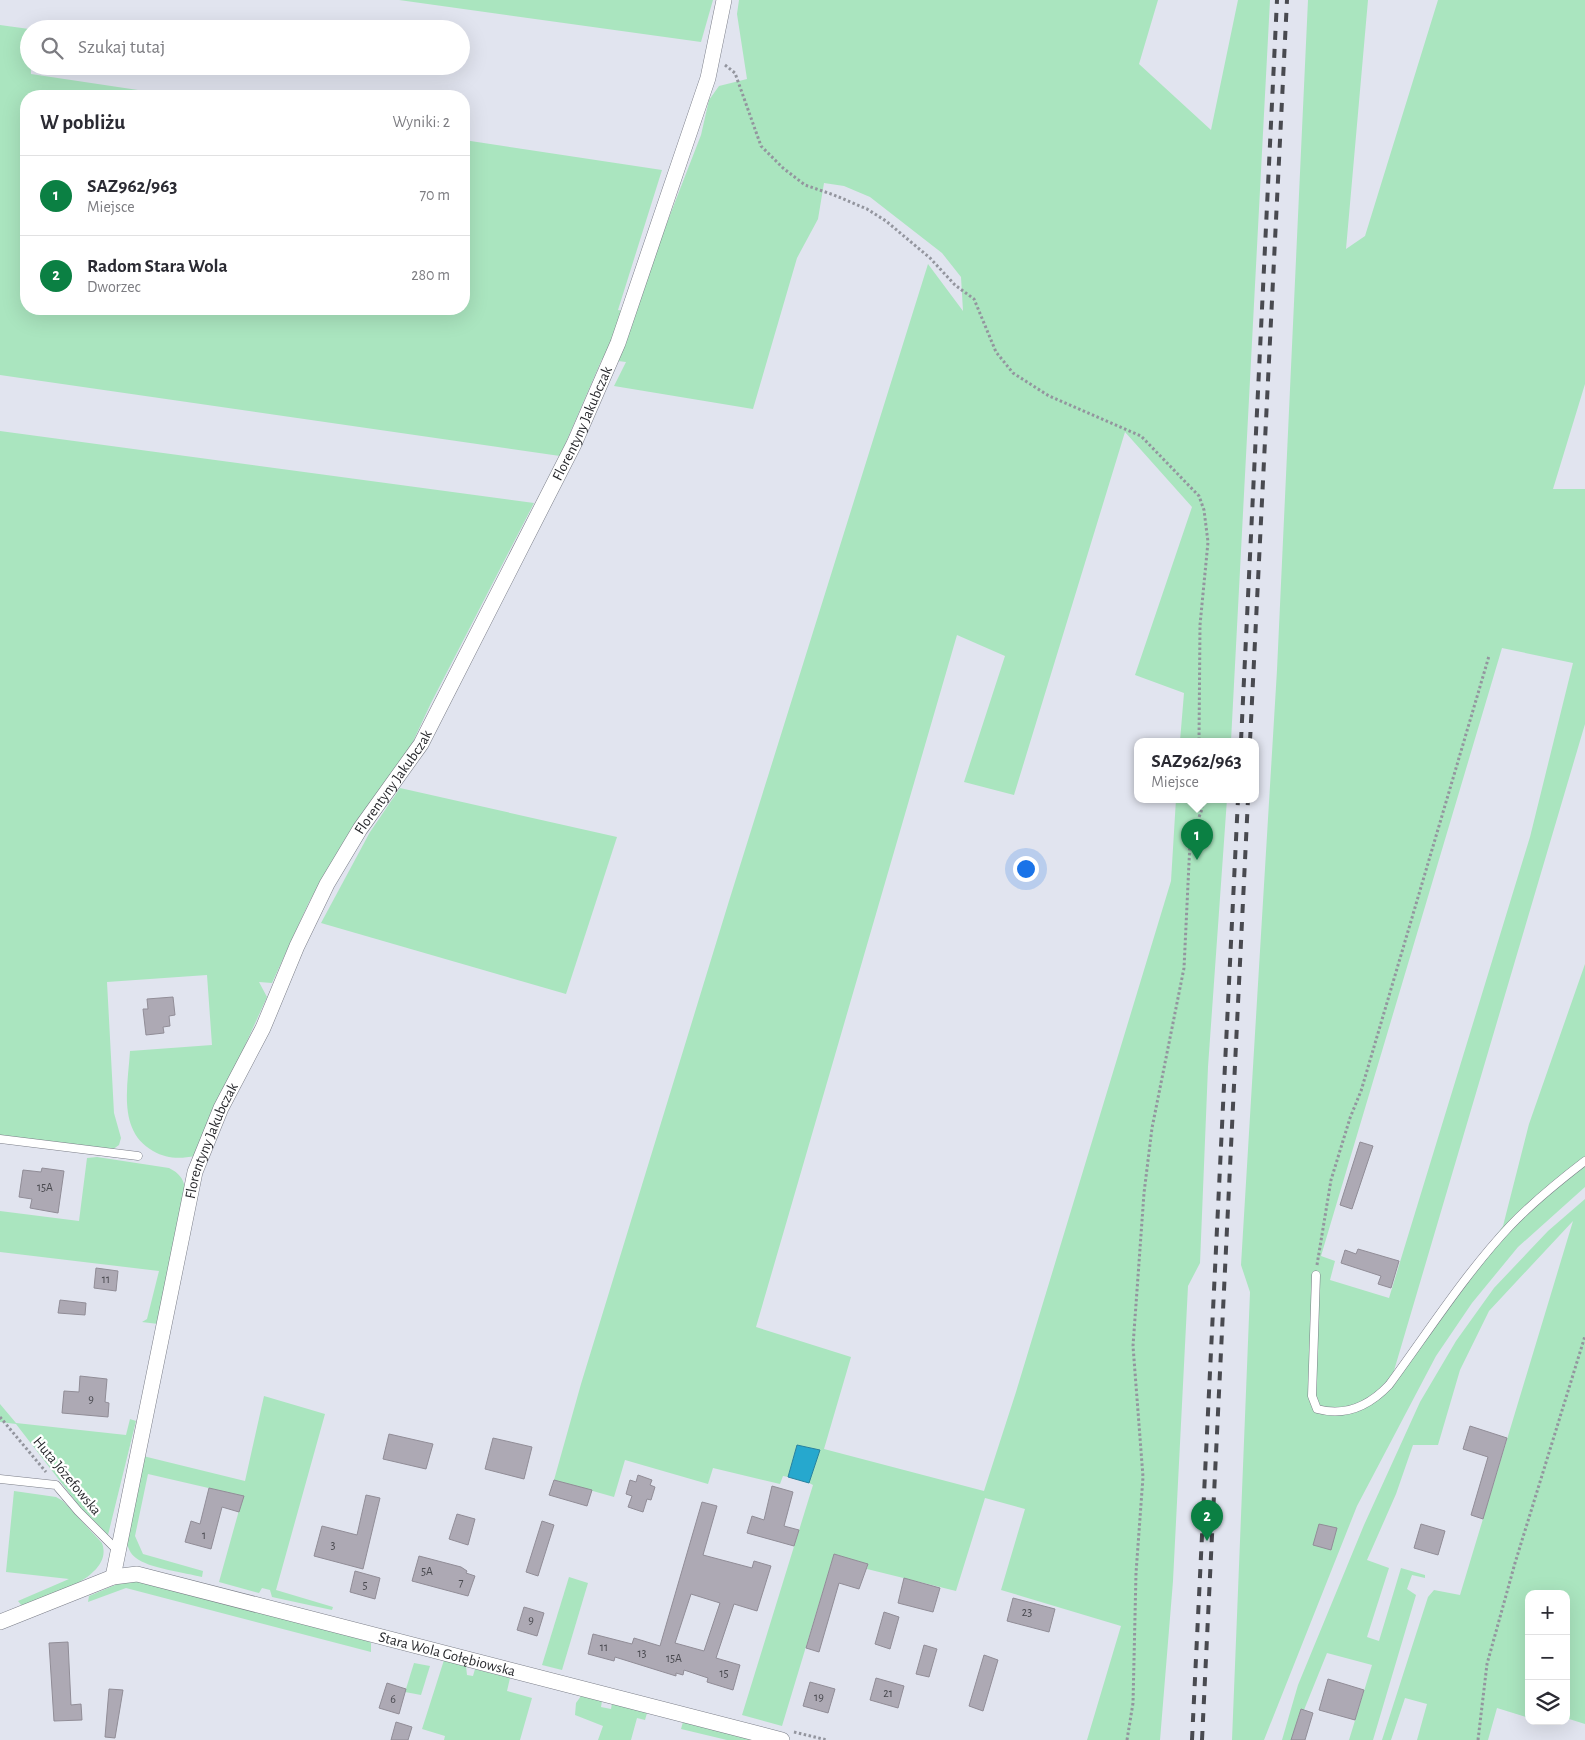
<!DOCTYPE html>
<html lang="pl">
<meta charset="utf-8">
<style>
:root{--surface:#fff;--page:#f7f7f7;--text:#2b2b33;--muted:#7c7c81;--line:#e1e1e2;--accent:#0b8043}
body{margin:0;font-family:"Alegreya Sans",sans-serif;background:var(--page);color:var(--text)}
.controls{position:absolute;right:15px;bottom:15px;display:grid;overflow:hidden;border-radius:10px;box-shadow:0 5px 20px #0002}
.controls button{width:45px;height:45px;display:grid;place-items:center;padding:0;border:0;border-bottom:1px solid var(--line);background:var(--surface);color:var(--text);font:25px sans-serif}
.you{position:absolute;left:1025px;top:868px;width:18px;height:18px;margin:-12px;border:4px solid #fff;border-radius:50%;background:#1a73e8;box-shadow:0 0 0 8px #1a73e833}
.badge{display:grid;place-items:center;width:32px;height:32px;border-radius:50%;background:var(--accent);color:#fff;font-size:16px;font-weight:700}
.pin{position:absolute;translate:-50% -41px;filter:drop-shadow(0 1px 2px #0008)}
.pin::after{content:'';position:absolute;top:26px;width:18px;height:15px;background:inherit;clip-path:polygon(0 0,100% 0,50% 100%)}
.popup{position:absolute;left:1134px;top:738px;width:125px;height:65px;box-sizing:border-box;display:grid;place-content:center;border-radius:10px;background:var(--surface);filter:drop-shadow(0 1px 4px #0005);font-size:16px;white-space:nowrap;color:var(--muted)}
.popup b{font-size:19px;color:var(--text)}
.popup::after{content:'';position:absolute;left:50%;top:100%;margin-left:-10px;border:10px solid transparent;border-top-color:var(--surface)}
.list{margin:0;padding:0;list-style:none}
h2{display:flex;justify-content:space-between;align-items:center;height:65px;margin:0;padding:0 20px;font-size:21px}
h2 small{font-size:16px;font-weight:400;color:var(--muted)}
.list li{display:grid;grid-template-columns:32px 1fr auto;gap:15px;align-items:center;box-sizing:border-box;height:80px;padding:0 20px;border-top:1px solid var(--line)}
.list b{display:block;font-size:19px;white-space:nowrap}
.list p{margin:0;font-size:16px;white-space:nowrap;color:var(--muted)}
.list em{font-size:16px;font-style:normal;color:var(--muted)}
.icon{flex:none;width:28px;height:28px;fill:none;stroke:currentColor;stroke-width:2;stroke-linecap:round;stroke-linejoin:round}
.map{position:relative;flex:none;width:1585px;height:1740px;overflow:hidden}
.search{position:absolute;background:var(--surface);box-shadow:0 5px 20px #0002;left:20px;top:20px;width:450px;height:55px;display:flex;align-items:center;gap:12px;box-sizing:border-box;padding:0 18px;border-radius:28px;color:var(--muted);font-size:19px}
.panel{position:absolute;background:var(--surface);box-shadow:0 5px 20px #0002;left:20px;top:90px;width:450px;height:225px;border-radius:20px}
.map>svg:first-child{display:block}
.green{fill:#aae5bf;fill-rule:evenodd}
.water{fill:#26a8ce;stroke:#27829e}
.building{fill:#ada9b4;stroke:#918d97;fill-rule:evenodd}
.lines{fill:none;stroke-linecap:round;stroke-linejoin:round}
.service-casing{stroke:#7a7d87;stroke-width:9}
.minor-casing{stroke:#7a7d87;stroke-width:16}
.path{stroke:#93959e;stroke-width:3;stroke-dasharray:2.5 2.5;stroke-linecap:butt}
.service{stroke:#fff;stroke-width:8}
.minor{stroke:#fff;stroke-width:15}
.rail{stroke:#494a50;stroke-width:4;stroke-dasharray:9 9;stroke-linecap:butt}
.labels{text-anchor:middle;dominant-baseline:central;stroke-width:4.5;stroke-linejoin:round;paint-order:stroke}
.number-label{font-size:12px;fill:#49494f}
.street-label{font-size:15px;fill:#28292d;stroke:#fff}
</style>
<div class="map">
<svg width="1585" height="1740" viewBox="0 0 1585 1740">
<rect width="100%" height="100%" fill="#e1e4ef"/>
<g class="green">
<polygon points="399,0 713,0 701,42"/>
<polygon points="739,0 1158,0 1139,64 1211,130 1238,0 1270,0 1231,741 1180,741 1184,693 1135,675 1192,507 1125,432 1014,795 964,782 1005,656 957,635 756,1327 851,1357 824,1449 984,1491 1016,1392 1171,881 1176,799 1227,799 1208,1067 1200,1263 1188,1286 1173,1581 1160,1740 1087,1740 1121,1626 1001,1590 1025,1509 985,1498 956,1591 867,1569 868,1564 834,1554 782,1726 742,1715 813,1485 809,1483 820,1450 797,1445 788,1477 783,1476 780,1484 713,1468 708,1484 625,1460 614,1497 554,1480 581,1384 729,901 928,264 963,311 961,277 942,253 870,197 844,186 824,183 818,219 797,258 753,409 614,386 626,362 602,359 560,456 0,375 0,25 29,29 31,74 178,96 26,96 26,309 464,309 464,140 662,170 618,310 632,313 701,135 709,100 719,86 747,79 737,14"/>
<path d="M1308,0H1368L1346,249L1365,236L1438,0H1585V384L1553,489H1585V724L1393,1374L1503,1226L1529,1124L1585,964V1187L1518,1247L1472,1303L1436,1356L1357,1506L1264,1740H1232L1250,1292L1241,1265L1277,670ZM1502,648L1573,663L1530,837L1389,1298L1330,1280L1335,1261L1321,1256Z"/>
<path d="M0,431L534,503L431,703L409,750L344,841L309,902L272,983L259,982L267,997L195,1156C180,1159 167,1159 153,1151C117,1131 128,1085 130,1051L212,1045L207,975L107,982L114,1113L121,1138L119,1145L112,1150L0,1136Z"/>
<polygon points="400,788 617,837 566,994 321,923 370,832"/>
<path d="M97,1157L169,1168C179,1173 183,1178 185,1188L158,1324L142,1322L147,1319L159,1271L0,1252V1211L79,1221L87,1158Z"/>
<polygon points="1585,1199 1585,1724 1566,1718 1566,1594 1529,1594 1529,1718 1497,1708 1488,1740 1417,1740 1427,1704 1405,1698 1391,1740 1382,1740 1428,1597 1434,1590 1460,1595 1573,1221 1489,1311 1460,1370 1438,1445 1413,1445 1396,1494 1367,1560 1389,1568 1367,1637 1379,1641 1401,1568 1425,1575 1425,1578 1412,1575 1407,1589 1416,1595 1373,1740 1349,1740 1372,1665 1327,1653 1304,1710 1301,1709 1291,1740 1282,1740 1298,1685 1364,1525 1420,1402 1456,1341 1494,1288 1548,1231"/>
<path d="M264,1396L325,1414L276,1590L333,1607L332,1610L272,1597L270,1590L262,1588L259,1593L219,1582L243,1496L148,1474L135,1536L143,1554L203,1571L202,1577C186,1573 148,1568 136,1558C130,1554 128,1547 126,1541L143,1456L245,1481Z"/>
<polygon points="0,1404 16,1423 126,1435 130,1419 136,1421 108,1535 80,1507 16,1424 0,1422"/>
<path d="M14,1491L56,1497L63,1501L102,1543C115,1578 45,1597 22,1606L18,1601L69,1579L6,1572Z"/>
<polygon points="569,1577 588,1583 562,1670 542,1665"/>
<polygon points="140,1581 368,1640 371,1643 371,1652 126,1588 88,1602 89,1596 120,1583"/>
<polygon points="444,1660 466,1666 467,1675 473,1676 475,1669 510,1678 507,1691 532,1698 520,1740 444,1740 445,1736 422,1729"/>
<polygon points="414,1663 430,1666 421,1695 405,1692"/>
<polygon points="581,1696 602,1701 601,1707 611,1709 612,1703 647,1713 645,1720 637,1718 631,1740 598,1740 603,1726 575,1715 576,1703"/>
<polygon points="683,1722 759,1740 727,1740 681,1729"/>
</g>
<polygon class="water" points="797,1445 820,1450 809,1483 788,1477"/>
<g class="building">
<polygon points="173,997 175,1015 169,1016 170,1026 163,1027 164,1033 146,1035 143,1009 148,1009 147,999"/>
<polygon points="1360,1142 1373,1146 1352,1209 1340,1205"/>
<polygon points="42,1168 64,1171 58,1213 30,1208 32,1199 19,1197 23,1170 41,1172"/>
<polygon points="1358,1249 1399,1261 1391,1288 1378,1284 1381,1276 1341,1263 1345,1250 1356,1254"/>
<polygon points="96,1268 118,1271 116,1291 94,1288"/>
<polygon points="60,1300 86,1303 85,1315 58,1313"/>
<polygon points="80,1376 107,1379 105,1402 109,1403 108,1417 62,1413 64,1391 79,1392"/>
<polygon points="1470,1426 1507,1438 1483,1519 1471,1515 1488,1457 1463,1449"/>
<polygon points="389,1434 433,1444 426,1469 383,1459"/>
<polygon points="493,1438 532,1447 524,1479 485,1469"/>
<polygon points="638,1475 652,1480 650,1485 655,1487 651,1500 647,1499 643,1512 628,1507 632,1496 626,1494 630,1480 636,1482"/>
<polygon points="554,1480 592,1490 587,1506 549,1495"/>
<polygon points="772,1486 793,1492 784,1526 799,1530 794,1546 747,1533 752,1516 764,1520"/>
<polygon points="209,1488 244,1496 239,1512 222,1507 211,1549 185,1542 191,1521 200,1524"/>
<polygon points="366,1495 380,1498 363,1569 314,1556 322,1526 357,1535"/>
<path d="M702,1502L717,1506L703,1555L752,1568L754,1561L771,1566L757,1611L734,1604L716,1658L740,1665L733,1690L707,1682L708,1678L684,1670L683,1675L676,1673V1676L615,1657L614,1661L588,1654L593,1634L632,1644L634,1638L660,1646ZM691,1594L720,1603L704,1651L675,1643Z"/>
<polygon points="457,1514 475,1519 468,1545 449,1539"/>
<polygon points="542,1521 554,1525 538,1576 526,1572"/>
<polygon points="1319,1524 1337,1528 1331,1550 1313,1545"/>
<polygon points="1421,1524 1445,1531 1438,1555 1414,1548"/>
<polygon points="834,1554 868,1564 859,1589 839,1583 819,1652 806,1648"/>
<polygon points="419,1556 461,1567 467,1571 466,1573 475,1576 468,1596 412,1581"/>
<polygon points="355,1571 380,1578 375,1599 350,1592"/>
<polygon points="904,1578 940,1588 933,1612 898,1603"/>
<polygon points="1013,1598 1055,1609 1049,1632 1007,1621"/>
<polygon points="524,1607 544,1613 537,1636 517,1630"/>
<polygon points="884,1612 899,1617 890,1649 875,1644"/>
<polygon points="68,1642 71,1705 81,1704 82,1720 54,1721 49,1643"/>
<polygon points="924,1645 937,1649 929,1677 916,1674"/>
<polygon points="984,1655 998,1660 983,1711 969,1706"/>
<polygon points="876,1678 904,1686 898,1708 870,1700"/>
<polygon points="1328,1679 1364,1690 1355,1720 1319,1710"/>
<polygon points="810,1682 835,1689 828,1713 803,1706"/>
<polygon points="387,1683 406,1689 399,1714 379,1708"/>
<polygon points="109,1689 123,1690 115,1738 105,1737"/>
<polygon points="1301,1709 1313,1713 1305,1740 1291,1740"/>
<polygon points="396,1722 412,1727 408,1740 391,1740"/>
</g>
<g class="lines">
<defs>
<g id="service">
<polyline points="0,1139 138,1156"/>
<path d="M1316,1275L1312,1396L1317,1409C1346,1417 1369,1406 1389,1385C1428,1332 1465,1274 1510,1226C1533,1202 1559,1181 1585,1161"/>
<polyline points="0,1479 56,1485 78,1511 117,1550"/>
</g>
<g id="minor">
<path id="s1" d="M113,1577L195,1172L221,1108L263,1028L297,946L327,884L360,829L421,744L574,444L618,343L708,78L724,0"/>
<path id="s2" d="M0,1622L113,1577L137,1574L782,1740"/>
</g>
</defs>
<use href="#service" class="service-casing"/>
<use href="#minor" class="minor-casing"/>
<g class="path">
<polyline points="725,65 735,73 761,146 783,168 805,185 834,195 867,209 886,221 930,258 955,285 974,299 996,352 1013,373 1049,396 1141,436 1199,496 1204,510 1208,542 1200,625 1199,741"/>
<polyline points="1317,1265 1331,1180 1350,1118 1361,1091 1489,656"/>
<polyline points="0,1417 46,1472"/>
<polyline points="794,1732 827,1740"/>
<polyline points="1127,1740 1133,1703 1136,1573 1143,1477 1133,1346 1144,1193 1152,1128 1184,968 1190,842 1202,809 1202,799"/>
<polyline points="1478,1740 1487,1664 1515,1563 1585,1336"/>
</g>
<use href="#service" class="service"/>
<use href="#minor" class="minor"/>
<g class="rail">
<polyline points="1241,741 1277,0"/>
<polyline points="1250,741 1287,0"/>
<polyline points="1192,1740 1238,799"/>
<polyline points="1202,1740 1248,799"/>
</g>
</g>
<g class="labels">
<g class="number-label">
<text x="45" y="1187">15A</text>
<text x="106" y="1279">11</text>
<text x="91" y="1399">9</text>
<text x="204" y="1535">1</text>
<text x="333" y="1545">3</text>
<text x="427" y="1571">5A</text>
<text x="461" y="1582">7</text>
<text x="365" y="1585">5</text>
<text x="1027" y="1612">23</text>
<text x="531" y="1620">9</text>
<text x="604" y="1647">11</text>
<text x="642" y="1653">13</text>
<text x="674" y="1658">15A</text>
<text x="724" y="1673">15</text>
<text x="888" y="1693">21</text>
<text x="819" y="1697">19</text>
<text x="393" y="1699">6</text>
</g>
<g class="street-label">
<text stroke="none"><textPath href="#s1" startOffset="1258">Florentyny Jakubczak</textPath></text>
<text stroke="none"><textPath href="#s1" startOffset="852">Florentyny Jakubczak</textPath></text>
<text stroke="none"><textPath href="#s1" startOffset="448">Florentyny Jakubczak</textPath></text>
<text transform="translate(67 1476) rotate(50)">Huta Józefowska</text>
<text stroke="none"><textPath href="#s2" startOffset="466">Stara Wola Gołębiowska</textPath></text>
</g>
</g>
</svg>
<div class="controls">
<button>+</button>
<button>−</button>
<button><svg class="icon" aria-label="layers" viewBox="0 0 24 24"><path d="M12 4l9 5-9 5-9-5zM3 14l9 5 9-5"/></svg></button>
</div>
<div class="you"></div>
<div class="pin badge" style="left:1197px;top:860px">1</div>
<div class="popup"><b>SAZ962/963</b>Miejsce</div>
<div class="pin badge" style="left:1207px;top:1541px">2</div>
<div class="search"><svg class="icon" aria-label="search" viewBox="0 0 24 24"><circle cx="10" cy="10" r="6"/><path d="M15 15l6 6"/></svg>Szukaj tutaj</div>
<section class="panel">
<h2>W pobliżu<small>Wyniki: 2</small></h2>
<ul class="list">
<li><span class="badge">1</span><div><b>SAZ962/963</b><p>Miejsce</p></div><em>70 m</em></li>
<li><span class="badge">2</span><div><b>Radom Stara Wola</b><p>Dworzec</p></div><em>280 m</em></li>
</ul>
</section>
</div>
